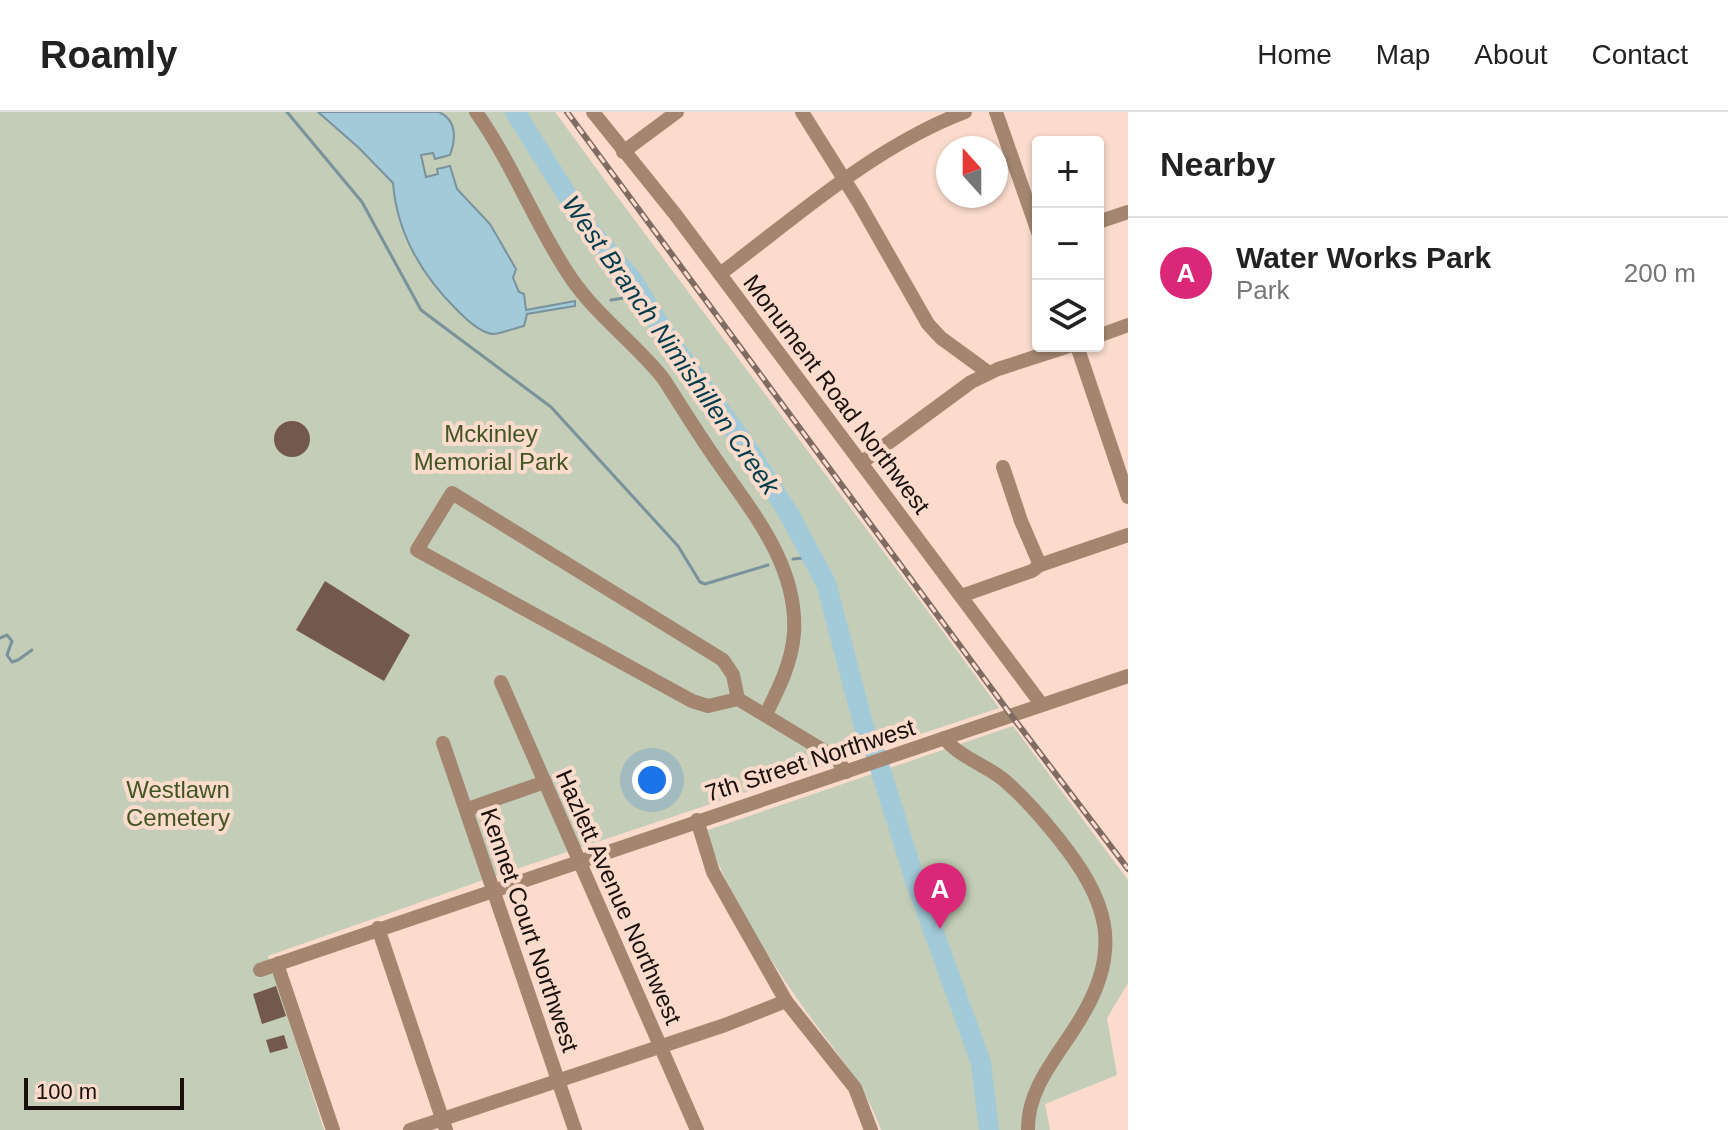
<!DOCTYPE html>
<meta charset="utf-8">
<style>
:root{--surface:#fff;--page:#f6f6f6;--text:#222;--muted:#767676;--line:#e0e0e0;--accent:#db2777}
body{margin:0;font-family:Arial,sans-serif;background:var(--page);color:var(--text)}
.controls{position:absolute;right:24px;top:24px;display:grid;overflow:hidden;border-radius:8px;box-shadow:0 2px 6px #0004}
.controls button{width:72px;height:72px;display:grid;place-items:center;padding:0;border:0;border-bottom:2px solid var(--line);background:var(--surface);color:var(--text);font:40px sans-serif}
.compass{position:absolute;left:936px;top:24px;width:72px;height:72px;border-radius:50%;background:var(--surface);box-shadow:0 2px 6px #0004;rotate:339deg}
.scale{position:absolute;left:24px;bottom:20px;width:160px;box-sizing:border-box;padding-left:8px;border:4px solid #1a100b;border-top:0;font-size:22px;line-height:28px;white-space:nowrap;color:#1a100b;-webkit-text-stroke:6px #fadbcc;paint-order:stroke}
.you{position:absolute;left:652px;top:668px;width:28px;height:28px;margin:-20px;border:6px solid #fff;border-radius:50%;background:#1a73e8;box-shadow:0 0 0 12px #1a73e833}
.badge{display:grid;place-items:center;width:52px;height:52px;border-radius:50%;background:var(--accent);color:#fff;font-size:26px;font-weight:700}
.pin{position:absolute;translate:-50% -66px;filter:drop-shadow(0 2px 4px #0008)}
.pin::after{content:'';position:absolute;top:42px;width:28px;height:24px;background:inherit;clip-path:polygon(0 0,100% 0,50% 100%)}
.list{margin:0;padding:0;list-style:none}
h2{display:flex;justify-content:space-between;align-items:center;height:104px;margin:0;padding:0 32px;font-size:34px}
h2 small{font-size:26px;font-weight:400;color:var(--muted)}
.list li{display:grid;grid-template-columns:52px 1fr auto;gap:24px;align-items:center;box-sizing:border-box;height:112px;padding:0 32px;border-top:2px solid var(--line)}
.list b{display:block;font-size:30px;white-space:nowrap}
.list p{margin:0;font-size:26px;white-space:nowrap;color:var(--muted)}
.list em{font-size:26px;font-style:normal;color:var(--muted)}
.icon{flex:none;width:44px;height:44px;fill:none;stroke:currentColor;stroke-width:2;stroke-linecap:round;stroke-linejoin:round}
.map{position:relative;flex:none;width:1128px;height:1018px;overflow:hidden}
header{display:flex;align-items:center;gap:48px;box-sizing:border-box;height:112px;padding:0 40px;background:var(--surface);border-bottom:2px solid var(--line)}
header strong{font-size:38px}
nav{display:flex;gap:44px;margin-inline-start:auto;font-size:28px}
main{display:flex}
aside{flex:1;background:var(--surface)}
.map>svg:first-child{display:block}
.green{fill:#c3cdb7}
.water{fill:#a3cad9;stroke:#7a929b;stroke-width:2}
.lines{fill:none;stroke-linecap:round;stroke-linejoin:round}
.stream{stroke:#7a929b;stroke-width:3}
.river{stroke:#a3cad9;stroke-width:20}
.building{fill:#73594c}
.minor{stroke:#a48670;stroke-width:14}
.rail-casing{stroke:#7f6b62;stroke-width:6}
.rail{stroke:#fadbcc;stroke-width:3;stroke-dasharray:9;stroke-linecap:butt}
.labels{text-anchor:middle;dominant-baseline:central;stroke-width:8;stroke-linejoin:round;paint-order:stroke}
.street-label{font-size:24px;fill:#1a100b;stroke:#fadbcc}
.park-label{font-size:24px;fill:#435523;stroke:#fadbcc}
.water-label{font-size:26px;font-style:italic;fill:#023d4e;stroke:#fadbcc}
</style>
<header>
<strong>Roamly</strong>
<nav><a>Home</a><a>Map</a><a>About</a><a>Contact</a></nav>
</header>
<main>
<div class="map">
<svg width="1128" height="1018" viewBox="0 0 1128 1018">
<rect width="100%" height="100%" fill="#fadbcc"/>
<g class="green">
<path d="M0,0H555C701,200 853,396 999,596L486,767L268,844L324,1018H0Z"/>
<path d="M1013,614L1128,768V871L1107,906L1117,963L1045,992L1050,1018H881C865,971 831,935 803,895C764,839 729,783 705,719Z"/>
</g>
<path class="water" d="M318,0H439C457,8 456,27 450,43L435,47L433,41L421,43L426,65L438,62L437,57L450,54L457,77L490,112L516,157L513,166L519,180L524,182L526,198L575,189V194L527,202L524,214C515,216 503,221 494,222C482,222 467,208 459,200C423,165 397,122 393,71L359,36Z"/>
<g class="lines">
<g class="stream">
<polyline points="287,0 362,90 421,198 551,295 678,434 700,470 705,472 768,453"/>
<polyline points="611,188 642,183"/>
<polyline points="793,447 813,445"/>
<polyline points="0,526 7,523 12,529 7,543 12,550 18,548 32,538"/>
</g>
<polyline class="river" points="515,0 587,115 633,169 669,228 748,337 790,404 826,471 864,615 876,643 913,762 981,951 989,1018"/>
</g>
<g class="building">
<circle cx="292" cy="327" r="18"/>
<polygon points="325,469 410,523 384,569 296,518"/>
<polygon points="276,874 286,904 262,912 253,882"/>
<polygon points="284,923 288,936 270,941 266,928"/>
</g>
<g class="lines">
<g class="minor">
<path d="M476,0C513,52 535,113 571,166C597,204 635,231 663,266C681,294 698,322 717,349C753,401 798,454 794,521C792,550 779,576 766,602"/>
<polyline points="593,0 675,102 1042,593"/>
<polyline points="802,0 859,91 928,212 941,226 989,261"/>
<polyline points="996,0 1038,120"/>
<polyline points="623,40 677,0"/>
<polyline points="1098,110 1128,100"/>
<path d="M720,162C796,105 875,34 965,0"/>
<polyline points="1098,224 1128,213"/>
<polyline points="1077,234 1128,385"/>
<polyline points="861,351 971,270 998,257 1069,234"/>
<polyline points="1003,355 1021,409 1040,453"/>
<polygon points="452,381 723,548 733,563 738,587 708,594 692,589 417,438"/>
<polyline points="961,484 1032,459 1040,453 1128,423"/>
<polyline points="501,570 697,1018"/>
<polyline points="738,587 836,646 846,660"/>
<path d="M944,626C959,645 986,653 1004,668C1024,685 1042,706 1058,726C1106,786 1124,834 1082,904C1061,941 1027,974 1028,1018"/>
<polyline points="443,631 575,1018"/>
<polyline points="467,701 473,695 545,670"/>
<polyline points="697,708 713,760 732,794 786,889 855,976 871,1018"/>
<polyline points="378,816 446,1018"/>
<polyline points="279,851 279,858 333,1018"/>
<polyline points="260,858 1128,564"/>
<polyline points="410,1018 725,913 786,889"/>
</g>
<defs>
<polyline id="rail" points="567,0 1011,603 1128,757"/>
</defs>
<use href="#rail" class="rail-casing"/>
<use href="#rail" class="rail"/>
</g>
<g class="labels">
<g class="street-label">
<text transform="translate(837 282) rotate(53)">Monument Road Northwest</text>
<text transform="translate(810 648) rotate(-18)">7th Street Northwest</text>
<text transform="translate(619 785) rotate(66)">Hazlett Avenue Northwest</text>
<text transform="translate(530 818) rotate(71)">Kennet Court Northwest</text>
</g>
<g class="park-label">
<text x="491" y="321">Mckinley<tspan x="491" dy="28">Memorial Park</tspan></text>
<text x="178" y="677">Westlawn<tspan x="178" dy="28">Cemetery</tspan></text>
</g>
<g class="water-label">
<text transform="translate(671 233) rotate(55)">West Branch Nimishillen Creek</text>
</g>
</g>
</svg>
<div class="controls">
<button>+</button>
<button>−</button>
<button><svg class="icon" aria-label="layers" viewBox="0 0 24 24"><path d="M12 4l9 5-9 5-9-5zM3 14l9 5 9-5"/></svg></button>
</div>
<svg class="compass" viewBox="-18 -18 36 36"><path d="M0-13l5 13h-10z" fill="#e53935"/><path d="M0 13l5-13h-10z" fill="#767676"/></svg>
<div class="scale">100 m</div>
<div class="you"></div>
<div class="pin badge" style="left:940px;top:817px">A</div>
</div>
<aside>
<h2>Nearby<small></small></h2>
<ul class="list">
<li><span class="badge">A</span><div><b>Water Works Park</b><p>Park</p></div><em>200 m</em></li>
</ul>
</aside>
</main>
